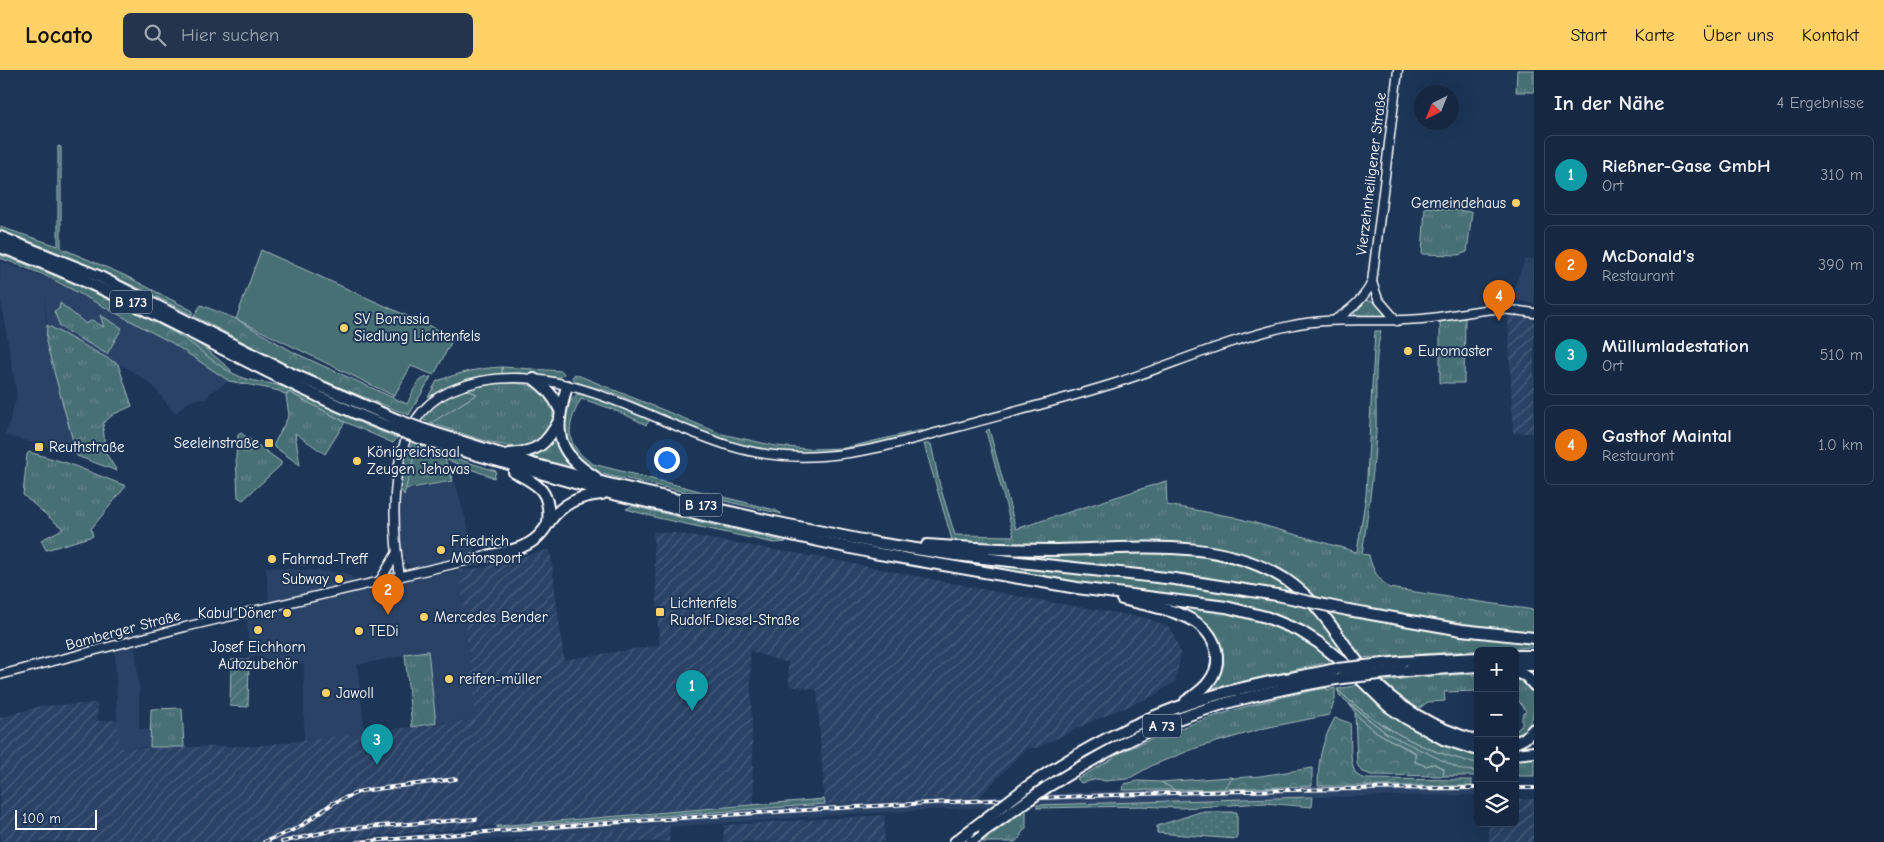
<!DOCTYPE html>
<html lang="de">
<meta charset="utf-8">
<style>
:root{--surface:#162841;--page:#23344c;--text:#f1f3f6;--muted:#9ea6b1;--line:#35445a;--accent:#ffd166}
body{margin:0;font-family:"Comic Neue",sans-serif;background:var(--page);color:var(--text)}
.controls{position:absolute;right:15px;bottom:15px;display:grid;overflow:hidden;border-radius:8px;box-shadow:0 5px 20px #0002}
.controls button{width:45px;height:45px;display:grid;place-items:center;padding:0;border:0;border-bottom:1px solid var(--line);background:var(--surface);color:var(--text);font:25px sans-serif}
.compass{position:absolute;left:1414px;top:15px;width:45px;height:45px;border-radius:50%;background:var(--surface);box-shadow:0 5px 20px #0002;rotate:223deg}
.scale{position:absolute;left:15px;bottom:12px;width:82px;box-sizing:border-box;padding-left:5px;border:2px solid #fff;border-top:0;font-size:14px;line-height:18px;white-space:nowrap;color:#fff;-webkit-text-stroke:4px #1d3557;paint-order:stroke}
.you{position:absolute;left:666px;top:389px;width:18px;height:18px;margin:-12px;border:4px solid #fff;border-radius:50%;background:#1a73e8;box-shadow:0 0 0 8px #1a73e833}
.badge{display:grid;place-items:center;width:32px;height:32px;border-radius:50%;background:var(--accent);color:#fff;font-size:16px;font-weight:700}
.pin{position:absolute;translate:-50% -41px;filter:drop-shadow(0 1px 2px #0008)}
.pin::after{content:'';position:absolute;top:26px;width:18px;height:15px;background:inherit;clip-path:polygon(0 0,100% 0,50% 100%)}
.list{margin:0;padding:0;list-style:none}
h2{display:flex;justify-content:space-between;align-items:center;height:65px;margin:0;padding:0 20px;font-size:21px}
h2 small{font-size:16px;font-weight:400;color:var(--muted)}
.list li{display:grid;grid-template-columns:32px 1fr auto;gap:15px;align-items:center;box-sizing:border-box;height:80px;margin:0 10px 10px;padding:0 10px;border:1px solid var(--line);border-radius:8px}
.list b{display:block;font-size:19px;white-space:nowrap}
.list p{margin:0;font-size:16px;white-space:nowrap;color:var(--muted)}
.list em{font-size:16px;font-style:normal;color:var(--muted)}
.icon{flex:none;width:28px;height:28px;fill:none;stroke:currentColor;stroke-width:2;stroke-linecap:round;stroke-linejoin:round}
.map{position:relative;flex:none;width:1534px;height:772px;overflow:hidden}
header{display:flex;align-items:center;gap:30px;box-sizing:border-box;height:70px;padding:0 25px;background:var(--accent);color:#111}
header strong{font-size:24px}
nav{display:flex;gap:28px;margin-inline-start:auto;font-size:18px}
.search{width:350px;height:45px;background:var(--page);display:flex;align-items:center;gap:12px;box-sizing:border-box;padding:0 18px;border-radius:8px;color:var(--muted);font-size:19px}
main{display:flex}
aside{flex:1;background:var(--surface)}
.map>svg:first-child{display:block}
.built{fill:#2a4266}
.industrial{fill:url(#industrial-furrows)}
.grass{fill:url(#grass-tufts);stroke:#a3b8ba}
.forest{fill:url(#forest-crowns);stroke:#a3b8ba}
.park{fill:url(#park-dots);stroke:#a3b8ba}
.garden{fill:url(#garden-furrows);stroke:#a3b8ba}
.pitch{fill:#477075;stroke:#a3b8ba}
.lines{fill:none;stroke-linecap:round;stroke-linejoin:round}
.secondary-casing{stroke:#fff;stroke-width:11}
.highway-casing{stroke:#fff;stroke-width:14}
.secondary{stroke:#1d3557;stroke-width:8}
.highway{stroke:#1d3557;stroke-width:10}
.rail-casing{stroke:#fff;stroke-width:4}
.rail{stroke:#1d3557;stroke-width:2;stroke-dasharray:5.5;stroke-linecap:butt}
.highway-bridge-casing{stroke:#fff;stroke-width:14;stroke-linecap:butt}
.highway-bridge{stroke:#1d3557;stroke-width:10}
.poi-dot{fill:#ffd166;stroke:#1d3557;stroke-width:2}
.labels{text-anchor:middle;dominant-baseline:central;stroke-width:4;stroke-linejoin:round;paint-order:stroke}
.shield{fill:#1d3557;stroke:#bbc2cd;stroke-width:1}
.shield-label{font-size:14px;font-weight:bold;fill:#fff}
.street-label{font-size:15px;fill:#fff;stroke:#1d3557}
.poi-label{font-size:15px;fill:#fff;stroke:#1d3557;text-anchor:start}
</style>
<header>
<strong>Locato</strong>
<div class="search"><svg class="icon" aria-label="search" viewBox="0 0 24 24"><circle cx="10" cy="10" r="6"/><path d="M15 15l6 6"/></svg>Hier suchen</div>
<nav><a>Start</a><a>Karte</a><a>Über uns</a><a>Kontakt</a></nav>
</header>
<main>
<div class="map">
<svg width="1534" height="772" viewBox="0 0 1534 772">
<defs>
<pattern id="industrial-furrows" width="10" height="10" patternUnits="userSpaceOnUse" patternTransform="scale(1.25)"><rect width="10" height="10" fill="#2a4266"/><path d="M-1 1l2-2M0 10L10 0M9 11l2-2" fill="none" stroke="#4a5e7d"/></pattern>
<pattern id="grass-tufts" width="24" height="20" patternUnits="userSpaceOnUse" patternTransform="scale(1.25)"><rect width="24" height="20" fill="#477075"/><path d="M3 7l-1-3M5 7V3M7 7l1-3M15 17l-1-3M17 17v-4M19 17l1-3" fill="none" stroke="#63858a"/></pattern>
<pattern id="forest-crowns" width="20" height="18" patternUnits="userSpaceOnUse" patternTransform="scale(1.25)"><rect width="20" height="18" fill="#477075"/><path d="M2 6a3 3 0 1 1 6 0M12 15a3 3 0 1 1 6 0" fill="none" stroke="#63858a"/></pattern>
<pattern id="park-dots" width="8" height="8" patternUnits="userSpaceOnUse" patternTransform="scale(1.25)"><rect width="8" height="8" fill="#477075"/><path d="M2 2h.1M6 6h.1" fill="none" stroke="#63858a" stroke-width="1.8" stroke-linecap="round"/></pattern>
<pattern id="garden-furrows" width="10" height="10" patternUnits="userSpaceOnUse" patternTransform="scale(1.25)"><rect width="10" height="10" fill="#477075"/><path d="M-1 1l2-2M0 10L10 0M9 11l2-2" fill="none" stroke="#63858a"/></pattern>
</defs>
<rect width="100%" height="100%" fill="#1d3557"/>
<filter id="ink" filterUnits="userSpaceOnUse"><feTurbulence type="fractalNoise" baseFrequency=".02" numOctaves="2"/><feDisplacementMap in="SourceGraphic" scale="10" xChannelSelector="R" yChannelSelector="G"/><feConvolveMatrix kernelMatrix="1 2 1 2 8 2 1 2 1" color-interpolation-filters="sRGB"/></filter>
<g filter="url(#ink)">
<g class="built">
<polygon points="1525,189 1534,189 1534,234 1516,230 1515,227 1515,216"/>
<polygon points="0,191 45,207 117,244 172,273 229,311 211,322 206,329 197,329 187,333 175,344 153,316 132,301 47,255 45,226 46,270 77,386 5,365 17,326 0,226"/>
<polygon points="455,412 476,485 422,498 410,496 404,491 398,459 401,421"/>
<polygon points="266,497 346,503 350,505 353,508 349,514 269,533"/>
<polygon points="459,500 476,649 436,653 428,581 357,595 365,664 304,669 304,594 273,592 259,586 249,589 247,547 383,515"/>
<polygon points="135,577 139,618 139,659 150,659 150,677 118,678 115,581"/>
<polygon points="1312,716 1478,716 1478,725 1313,727 1037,735 849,744 456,772 334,772 471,760 825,734 1123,720"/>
</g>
<g class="industrial">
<polygon points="1508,244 1534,245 1534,363 1513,363"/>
<polygon points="653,462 676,463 835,490 1038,530 1147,548 1171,558 1181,584 1175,612 1153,626 1095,650 1037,678 1027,678 979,727 825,734 824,729 817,620 789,616 788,593 750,581 754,735 648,742 317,772 0,772 0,648 40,636 97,633 98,651 118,650 119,678 256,676 476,649 459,500 480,498 550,479 564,590 659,575"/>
<polygon points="1515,729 1534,729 1534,772 1489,772 1488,753 1515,753"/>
<polygon points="885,745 884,772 723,772 724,755"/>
<polygon points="670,756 669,772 508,772 551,764"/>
</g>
<g class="grass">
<polygon points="1517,0 1534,0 1534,22 1516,22"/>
<path d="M58,76L61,77V178L124,205L193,241L192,245C129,212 66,184 0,160V157L58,176Z"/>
<polygon points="1425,137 1472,142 1467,182 1458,185 1422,184"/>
<path d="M0,182L94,220L179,261L206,279L231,300V303C210,293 195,275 175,263C119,232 60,206 0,185Z"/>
<polygon points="1364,230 1377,232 1387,243 1387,246 1355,245 1353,241"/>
<polygon points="60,233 86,254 92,250 104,257 100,245 122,258 107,284 63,259 60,256 54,241 59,239"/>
<polygon points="1465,248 1464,313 1440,313 1440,252"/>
<polygon points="47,255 118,294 132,336 114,344 103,353 105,382 117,401 77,386 46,272"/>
<path d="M1375,261H1381C1373,294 1377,328 1376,361C1374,403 1368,443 1362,484L1369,485C1372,500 1378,508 1389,518L1534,540V565L1482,559L1329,532V530L1312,525L1237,483L963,474L952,470L924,374H931L940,416L955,465L1014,466L986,361L989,359L1016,459L1166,411L1167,435L1234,447L1357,482L1366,425Z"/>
<polygon points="502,297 562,301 564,304 561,307 556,308 520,303 502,304"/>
<path d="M575,304L722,364L776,376L808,379L844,378L922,360V363C896,370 870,378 844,381C797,386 745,380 701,362C672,350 643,335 614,323C602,318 589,317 577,312L573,309L572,307Z"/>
<path d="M490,314C506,313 527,311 542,321C559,331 554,359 541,371C538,375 528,377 523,377C501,379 454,360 431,353L476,324L465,319Z"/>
<polygon points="289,322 345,352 325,384 295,363 300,395 273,376 289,345 286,326"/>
<path d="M578,324L604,330L651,349L646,355C625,344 604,335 581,329C565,358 565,375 593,394L775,440L782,444L623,408L622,409L591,401L568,381L563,355L566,340L572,328Z"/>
<polygon points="241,363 281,392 281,395 243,430 238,427 236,387 238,365"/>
<polygon points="556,363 560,379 576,400 527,387"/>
<polygon points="416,377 445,389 453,411 405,419"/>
<polygon points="29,382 67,393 126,416 91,459 93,466 46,480 41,470 63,459 23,425 27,384"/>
<polygon points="632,436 786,472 774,473 658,448 626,439"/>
<polygon points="887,480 975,493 1204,518 1315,538 1351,588 1345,590 1271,544 1245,536 1213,530 1115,519 962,496"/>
<path d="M1182,481L1208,484L1260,498L1301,525C1199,506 1098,495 995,484V482Z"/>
<path d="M1171,534C1234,543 1282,548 1334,591L1208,619C1212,608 1220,593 1220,581C1221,556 1189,544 1171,534Z"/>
<polygon points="1323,540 1458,564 1534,574 1534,577 1358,588"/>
<polygon points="428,581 436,653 412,657 405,584"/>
<polygon points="1478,604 1478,621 1444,622 1445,631 1428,632 1414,642 1380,612 1423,606"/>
<path d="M1515,605L1524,609L1534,621C1534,650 1534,652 1515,669V662L1522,655V646L1526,641L1515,626Z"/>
<path d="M1359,615C1383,637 1406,658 1437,671C1450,676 1464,679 1478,683V693C1429,685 1372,654 1337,619Z"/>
<path d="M1327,618V620L1335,618V630L1329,645L1265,658L1196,678L1153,695L1128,709L1105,711L1098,709L1081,713L1077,709L1112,689L1115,685C1183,654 1253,631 1327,618Z"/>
<path d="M1349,634L1386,663L1471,701H1478V706H1443L1444,699L1435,694L1426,696L1415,692V682C1387,668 1367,661 1349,634Z"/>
<polygon points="182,638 184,677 150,677 151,639"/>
<polygon points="1534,686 1534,706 1515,706 1515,688"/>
<polygon points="1230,707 1234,708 1231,709 1224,719 1175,720 1161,712"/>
<polygon points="1313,727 1312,737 1264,733 1180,738 1141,736 1037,738 1037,735"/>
<polygon points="824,729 825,734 497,758 497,756"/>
<polygon points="1026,739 1026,758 1020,765 1022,766 1015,772 982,772"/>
</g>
<g class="forest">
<path d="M0,185C60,206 119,233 175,263C198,276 216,297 241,307C256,313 272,312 286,318L367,356L397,368L393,373L345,352L289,322L286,325L279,321L266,318L229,311L172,273L67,217L42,204L0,188Z"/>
<path d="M201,235L236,249L295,283L407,334C413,323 416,307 431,307L409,345L299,301L194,246Z"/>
<path d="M502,297V304C474,308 453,314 428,327L437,311C459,303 479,298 502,297Z"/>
<path d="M465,319L477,324L431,353L421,349C433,334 447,326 465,319Z"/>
<path d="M414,372L445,385L496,401L494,408L416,378L404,425C403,423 401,421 400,418C398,409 407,377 414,372Z"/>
<path d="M1337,619C1372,654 1429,685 1478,693V701L1462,700L1386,663L1340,626Z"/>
<path d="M1355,643C1370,662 1393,671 1415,683V692L1426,696L1434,694L1444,699L1443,706L1371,705L1361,701L1357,694Z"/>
<path d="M1335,648L1350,653C1352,665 1347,700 1360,707C1362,708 1365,708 1367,709L1472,710V716H1318C1318,691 1322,670 1335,648Z"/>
<polygon points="1312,698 1312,716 1224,719 1231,709 1234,708 1260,706"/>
<polygon points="1138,711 1161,712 1175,720 1123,720 1124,714"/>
</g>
<polygon class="park" points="1200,742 1237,742 1237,769 1157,763 1157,756"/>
<polygon class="garden" points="231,590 249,590 248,637 230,636"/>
<polygon class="pitch" points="261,180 454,267 434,305 411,296 394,326 236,249"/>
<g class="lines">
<defs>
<g id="secondary">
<polyline points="1372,212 1378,229 1397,251"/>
<path d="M1336,249C1351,240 1365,227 1372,212L1398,0"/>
<path d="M400,507C391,449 385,349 450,321C545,279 642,349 730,376C759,385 792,388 822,386C869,383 913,369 958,357C1012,342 1066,329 1119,312C1176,293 1230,269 1289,256C1333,246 1377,253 1422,249C1446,247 1470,241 1494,239C1508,239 1521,241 1534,243"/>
<polyline points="379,512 396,484"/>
<polyline points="0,605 185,557 487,486"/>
</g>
<g id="highway">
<polyline points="0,167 98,206 283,300 400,351"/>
<path d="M0,177C138,225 261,308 397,360"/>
<path d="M534,309C546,318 554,326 560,340"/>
<path d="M567,316C555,359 553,381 595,407"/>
<polyline points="425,360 533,394 605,413 774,452 877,473 955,485 1175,509 1277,525"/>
<polyline points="422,369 613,424 768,460 874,483 1077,518 1226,537 1266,547 1300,561 1319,573 1344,593 1388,636 1407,649 1443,669 1478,680"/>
<path d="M509,384C537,382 546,375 559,351"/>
<path d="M514,402C540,415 551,422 548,453"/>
<path d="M927,475C970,478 1013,480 1056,480C1132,479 1217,466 1285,509C1324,535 1339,572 1369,606C1398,639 1435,659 1478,671"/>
<path d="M487,486C503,482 521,480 534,470C541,465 545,459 549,452C563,433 579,426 602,424"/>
<path d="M1122,529C1155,538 1213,542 1217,586C1219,607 1202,621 1186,631"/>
<polyline points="1348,540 1462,560 1534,568"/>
<polyline points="1515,586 1534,586"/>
<polyline points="1402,592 1478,588"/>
<polyline points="1515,595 1534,595"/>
<polyline points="1407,601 1478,596"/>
<polyline points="1515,602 1526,606 1534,615"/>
<polyline points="1515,673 1525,668 1534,659"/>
<polyline points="1515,684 1534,682"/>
<path d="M1027,717C1078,681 1139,649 1199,630C1244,616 1290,608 1337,599"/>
<path d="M1047,717C1074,701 1101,684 1130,670C1195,637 1270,620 1342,608"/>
<polyline points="955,772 968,762"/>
<polyline points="971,772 984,761"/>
</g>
</defs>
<use href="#secondary" class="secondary-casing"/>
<use href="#highway" class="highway-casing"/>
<use href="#secondary" class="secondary"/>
<use href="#highway" class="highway"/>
<defs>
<g id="rail">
<polyline points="1515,718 1534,718"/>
<polyline points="264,772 298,758 333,733 361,721 456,709"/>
<polyline points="282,772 339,759 476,749"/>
<path d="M357,772C730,742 1103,718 1478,718"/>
</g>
</defs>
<use href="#rail" class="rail-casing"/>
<use href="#rail" class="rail"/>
<defs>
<g id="highway-bridge">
<polyline points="400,351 425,360"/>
<polyline points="397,360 422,369"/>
<polyline points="1277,525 1348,540"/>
<polyline points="1337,599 1402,592"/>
<polyline points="1342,608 1407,601"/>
<polyline points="984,761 1047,717"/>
<polyline points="968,762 1027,717"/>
</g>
</defs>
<use href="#highway-bridge" class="highway-bridge-casing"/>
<use href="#highway-bridge" class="highway-bridge"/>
</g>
</g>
<g class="poi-dot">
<circle cx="1516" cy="133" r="5"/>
<circle cx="344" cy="258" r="5"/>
<circle cx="1408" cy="281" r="5"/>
<rect x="264" y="368" width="10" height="10" rx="2.5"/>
<rect x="34" y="372" width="10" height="10" rx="2.5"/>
<circle cx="357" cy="391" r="5"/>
<circle cx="441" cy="480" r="5"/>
<circle cx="272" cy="489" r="5"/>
<circle cx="339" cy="509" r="5"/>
<rect x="655" y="537" width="10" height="10" rx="2.5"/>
<circle cx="287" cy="543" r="5"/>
<circle cx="424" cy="547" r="5"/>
<circle cx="258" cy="560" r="5"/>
<circle cx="359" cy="561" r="5"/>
<circle cx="449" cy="609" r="5"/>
<circle cx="326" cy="623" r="5"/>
</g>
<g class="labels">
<g class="shield">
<rect x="110" y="220.5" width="42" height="23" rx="4"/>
<rect x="680" y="423.5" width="42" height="23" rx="4"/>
<rect x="1143" y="644.5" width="38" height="23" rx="4"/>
</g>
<g class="shield-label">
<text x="131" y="232">B 173</text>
<text x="701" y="435">B 173</text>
<text x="1162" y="656">A 73</text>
</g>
<g class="street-label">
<text transform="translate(1371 104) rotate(-83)">Vierzehnheiligener Straße</text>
<text transform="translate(123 560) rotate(-15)">Bamberger Straße</text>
</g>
<g class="poi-label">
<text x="1506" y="133" text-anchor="end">Gemeindehaus</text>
<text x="354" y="249">SV Borussia<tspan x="354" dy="17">Siedlung Lichtenfels</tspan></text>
<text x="1418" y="281">Euromaster</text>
<text x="259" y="373" text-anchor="end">Seeleinstraße</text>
<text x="49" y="377">Reuthstraße</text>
<text x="367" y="382">Königreichsaal<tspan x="367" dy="17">Zeugen Jehovas</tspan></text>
<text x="451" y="471">Friedrich<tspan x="451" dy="17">Motorsport</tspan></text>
<text x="282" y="489">Fahrrad-Treff</text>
<text x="329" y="509" text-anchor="end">Subway</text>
<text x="670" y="533">Lichtenfels<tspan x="670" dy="17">Rudolf-Diesel-Straße</tspan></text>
<text x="277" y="543" text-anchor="end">Kabul Döner</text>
<text x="434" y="547">Mercedes Bender</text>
<text x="369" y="561">TEDi</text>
<text x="258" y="577" text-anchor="middle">Josef Eichhorn<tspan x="258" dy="17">Autozubehör</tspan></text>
<text x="459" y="609">reifen-müller</text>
<text x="336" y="623">Jawoll</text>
</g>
</g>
</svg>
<div class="controls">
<button>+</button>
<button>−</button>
<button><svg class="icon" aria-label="locate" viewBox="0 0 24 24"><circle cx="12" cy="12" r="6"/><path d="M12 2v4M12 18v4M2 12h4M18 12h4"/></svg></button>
<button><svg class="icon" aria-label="layers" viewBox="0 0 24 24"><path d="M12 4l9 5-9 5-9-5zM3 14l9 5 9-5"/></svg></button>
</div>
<svg class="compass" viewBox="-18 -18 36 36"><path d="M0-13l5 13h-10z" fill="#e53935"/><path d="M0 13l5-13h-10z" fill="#9ea6b1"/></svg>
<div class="scale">100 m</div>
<div class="you"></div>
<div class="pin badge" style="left:692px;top:641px;background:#0f9aa8">1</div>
<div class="pin badge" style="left:388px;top:545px;background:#e8710a">2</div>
<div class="pin badge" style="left:377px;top:695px;background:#0f9aa8">3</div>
<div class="pin badge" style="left:1499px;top:251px;background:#e8710a">4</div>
</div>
<aside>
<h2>In der Nähe<small>4 Ergebnisse</small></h2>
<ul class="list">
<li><span class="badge" style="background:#0f9aa8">1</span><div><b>Rießner-Gase GmbH</b><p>Ort</p></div><em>310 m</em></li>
<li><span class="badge" style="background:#e8710a">2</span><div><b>McDonald's</b><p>Restaurant</p></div><em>390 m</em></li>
<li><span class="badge" style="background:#0f9aa8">3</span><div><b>Müllumladestation</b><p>Ort</p></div><em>510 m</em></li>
<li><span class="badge" style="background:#e8710a">4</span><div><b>Gasthof Maintal</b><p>Restaurant</p></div><em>1.0 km</em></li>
</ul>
</aside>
</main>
